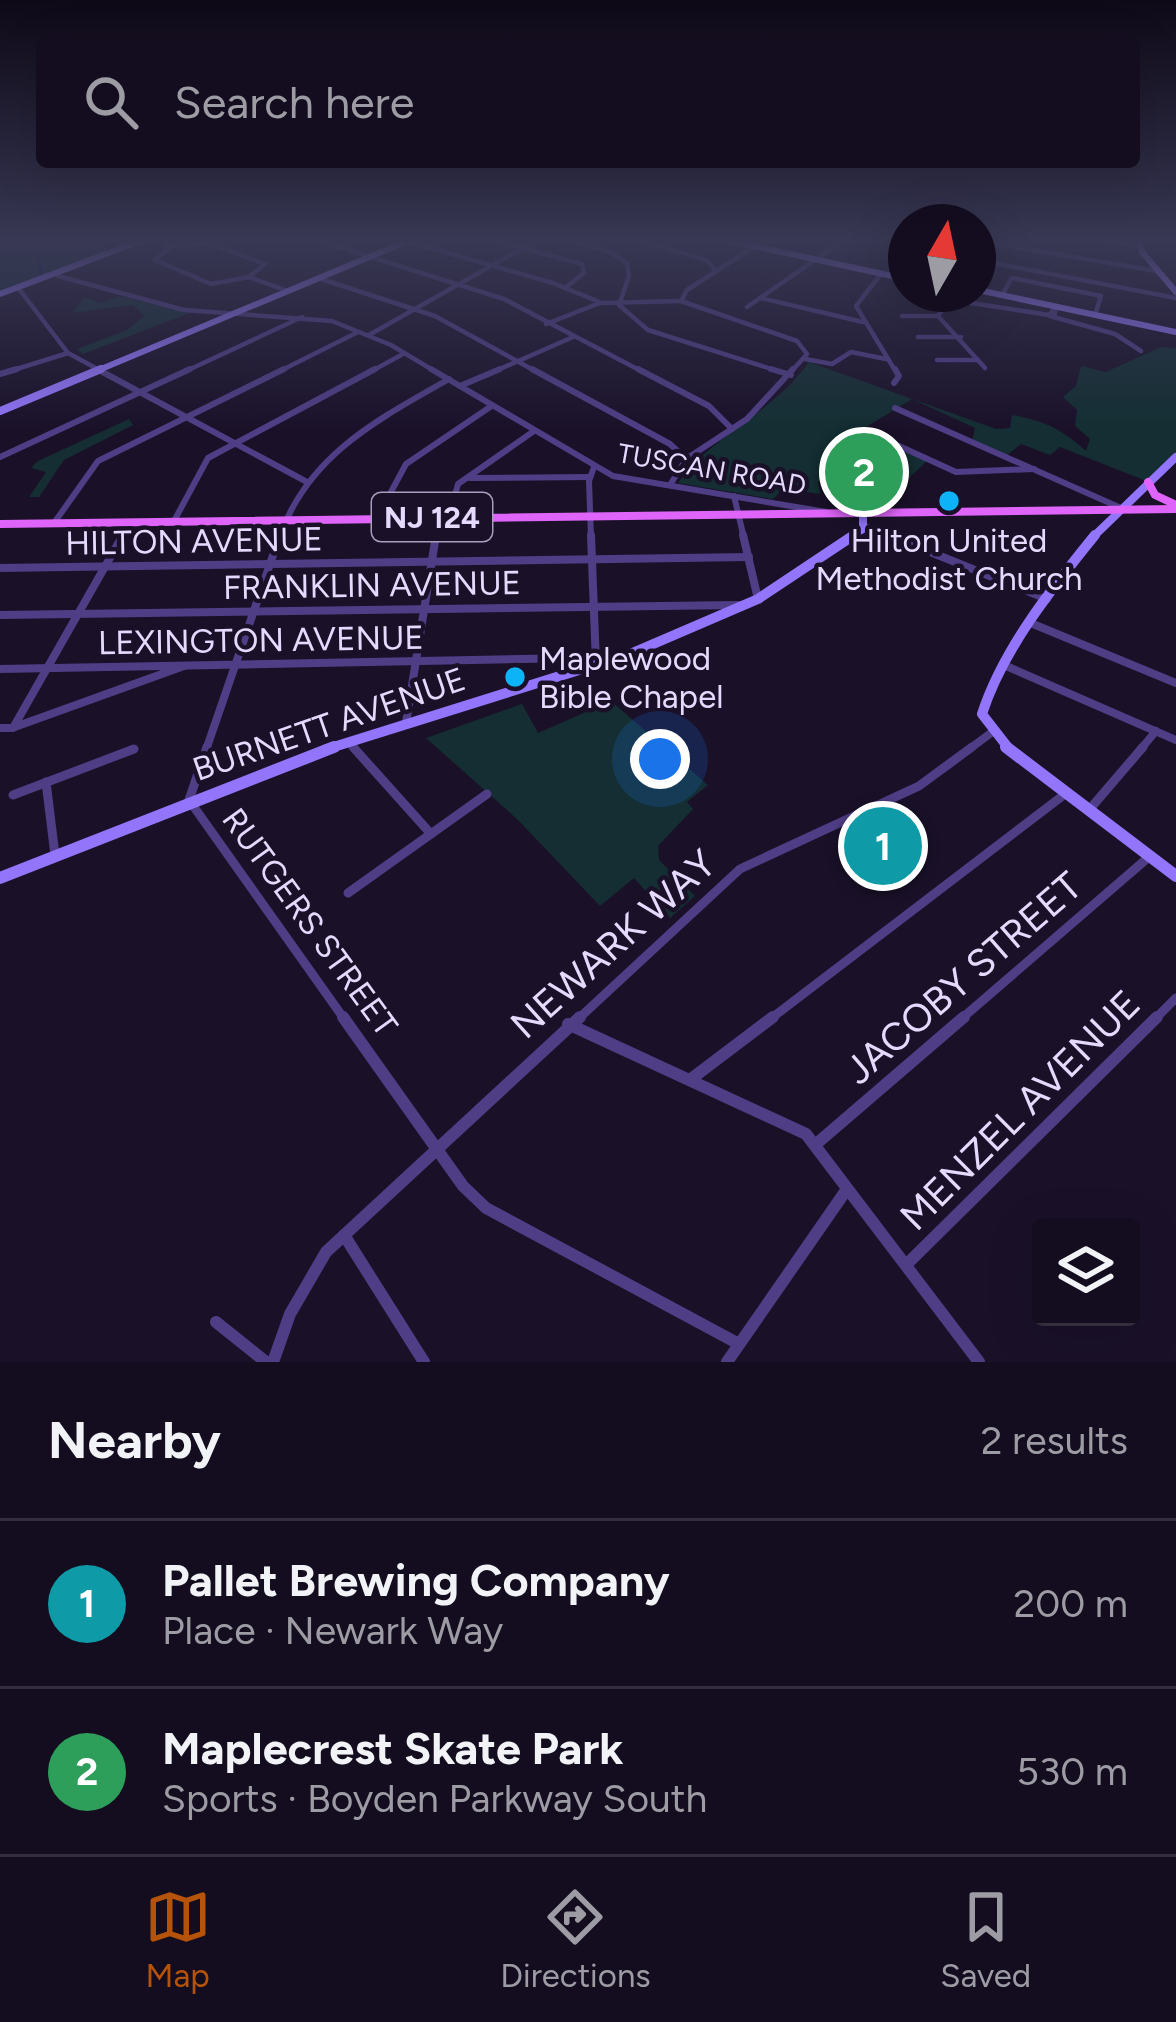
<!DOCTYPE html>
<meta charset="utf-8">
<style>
:root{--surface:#140d1f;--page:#211b2c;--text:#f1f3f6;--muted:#9d9ca4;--line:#332d3d;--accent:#b45309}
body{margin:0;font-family:Figtree,sans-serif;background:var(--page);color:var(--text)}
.controls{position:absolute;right:36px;bottom:36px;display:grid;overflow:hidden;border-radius:12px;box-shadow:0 12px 48px #0002}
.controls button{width:108px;height:108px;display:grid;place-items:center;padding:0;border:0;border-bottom:3px solid var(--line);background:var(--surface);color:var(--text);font:60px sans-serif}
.compass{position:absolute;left:888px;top:204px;width:108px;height:108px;border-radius:50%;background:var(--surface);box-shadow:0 12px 48px #0002;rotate:9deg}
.you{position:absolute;left:660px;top:759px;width:42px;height:42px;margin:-30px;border:9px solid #fff;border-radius:50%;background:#1a73e8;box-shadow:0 0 0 18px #1a73e833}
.badge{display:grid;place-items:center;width:78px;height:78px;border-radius:50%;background:var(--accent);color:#fff;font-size:39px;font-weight:700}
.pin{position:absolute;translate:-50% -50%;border:6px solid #fff;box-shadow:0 3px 12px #0006}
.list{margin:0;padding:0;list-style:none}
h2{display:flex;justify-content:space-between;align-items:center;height:156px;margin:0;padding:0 48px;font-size:51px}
h2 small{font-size:39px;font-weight:400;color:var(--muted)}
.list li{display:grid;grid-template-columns:78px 1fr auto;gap:36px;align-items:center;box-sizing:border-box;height:168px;padding:0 48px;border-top:3px solid var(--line)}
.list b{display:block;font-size:45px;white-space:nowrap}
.list p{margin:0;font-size:39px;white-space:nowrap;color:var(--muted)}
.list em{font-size:39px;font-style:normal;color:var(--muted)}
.icon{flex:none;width:66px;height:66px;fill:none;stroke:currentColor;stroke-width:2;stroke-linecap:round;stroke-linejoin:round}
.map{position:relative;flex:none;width:1176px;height:1362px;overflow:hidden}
.search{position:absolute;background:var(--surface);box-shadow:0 12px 48px #0002;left:36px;right:36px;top:36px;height:132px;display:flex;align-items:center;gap:30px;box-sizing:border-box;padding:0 42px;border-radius:12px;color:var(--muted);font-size:45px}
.sheet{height:492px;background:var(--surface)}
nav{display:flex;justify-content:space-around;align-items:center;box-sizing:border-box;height:168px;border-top:3px solid var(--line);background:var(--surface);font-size:33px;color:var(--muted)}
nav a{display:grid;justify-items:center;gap:6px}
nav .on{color:var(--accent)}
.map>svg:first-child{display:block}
.green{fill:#142e33}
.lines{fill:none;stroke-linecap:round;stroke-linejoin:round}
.stream{stroke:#0d1746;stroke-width:3}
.street-far4{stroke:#4f3e86;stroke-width:4.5}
.street-far3{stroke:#4f3e86;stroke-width:6}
.street-far2{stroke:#4f3e86;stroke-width:8}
.street-far1{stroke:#4f3e86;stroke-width:9}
.street{stroke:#4f3e86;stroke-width:12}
.secondary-far3{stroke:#9275fa;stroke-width:6}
.secondary-far2{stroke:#9275fa;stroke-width:8}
.secondary-far1{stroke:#9275fa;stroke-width:10}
.secondary{stroke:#9275fa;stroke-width:12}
.primary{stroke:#df65fa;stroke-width:8}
.poi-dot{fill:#0db3f7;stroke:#1a1129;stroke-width:4.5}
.labels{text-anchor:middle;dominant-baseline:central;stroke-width:9;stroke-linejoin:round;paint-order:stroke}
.far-street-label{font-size:27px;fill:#e5dafe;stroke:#1a1129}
.shield{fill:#1a1129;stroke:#a89ebe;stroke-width:3}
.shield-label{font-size:30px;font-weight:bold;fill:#e5dafe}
.poi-label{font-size:33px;fill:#e5dafe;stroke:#1a1129}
.street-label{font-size:33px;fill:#e5dafe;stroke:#1a1129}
.near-street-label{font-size:39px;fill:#e5dafe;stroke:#1a1129}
</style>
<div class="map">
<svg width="1176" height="1362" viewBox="0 0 1176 1362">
<rect width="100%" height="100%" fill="#1a1129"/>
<g class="green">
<polygon points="0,240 98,240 108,252 0,291"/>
<polygon points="120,296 190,313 83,354 77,349 127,330 144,316 133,305 72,313 84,297 101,303"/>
<path d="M1161,347L1176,348V455L1149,482L1060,447L1050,455L1021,444L1006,456L972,441L975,428L912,399L863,429L929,459L904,483L818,481L820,494L783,489L773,499L678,483C713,434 773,413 809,362L996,429L1010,428L1012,415C1044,420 1063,430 1086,451L1090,439L1075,426L1077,410L1063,397L1076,386L1081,366L1106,372Z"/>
<polygon points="129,419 133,425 64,460 39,497 29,497 46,472 31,468 38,461"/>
<polygon points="611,701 708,785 687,802 693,809 658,846 659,860 695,896 670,918 634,878 600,906 518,820 426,738 522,704 538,733"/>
</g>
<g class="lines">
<polyline class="stream" points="38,258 42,274"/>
<g class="street-far4">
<polyline points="156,240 172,246 208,243 265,264 249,277"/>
<polyline points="317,240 504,299 643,372"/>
<polyline points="493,240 582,264 584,273 565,288"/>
<polyline points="568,240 608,251 627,263 629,276 619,305 648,330 781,372"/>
<polyline points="638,240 706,260 716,270"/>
<polyline points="889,240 906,246"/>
<polyline points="1090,240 1138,245"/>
<polyline points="406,241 553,283 602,303 681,301"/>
<polyline points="978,241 1157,271"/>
<polyline points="172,246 155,260 211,284 249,277 285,290"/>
<polyline points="755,246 687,290 681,301 797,341 807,354 791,372"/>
<polyline points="978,260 1176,298"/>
<polyline points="881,274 856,306 896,372"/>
<polyline points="58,276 184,310 332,321 391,345 436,372"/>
<polyline points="318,278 435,316 537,372"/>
<polyline points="19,289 68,353 103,372"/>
<polyline points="914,294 1049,315 1056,307 1054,317"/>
<polyline points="1002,295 1012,278 1101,296 1095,315"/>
<polyline points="761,298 863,322"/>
<polyline points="947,303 938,316 985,368"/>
<polyline points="747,307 844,240"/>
<polyline points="902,316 938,316"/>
<polyline points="1050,316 1115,334 1141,351"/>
<polyline points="546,324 600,303"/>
<polyline points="369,335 537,240"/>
<polyline points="918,337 961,337"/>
<polyline points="805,359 832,364 851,352 886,359"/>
<polyline points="937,360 978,360"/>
<polyline points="7,372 68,353"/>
<polyline points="184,372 302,317"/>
<polyline points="278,372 358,332"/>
<polyline points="370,372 403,354"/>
<polyline points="493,372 573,337"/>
</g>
<g class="street-far3">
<polyline points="97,369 307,482"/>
<polyline points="431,369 613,476 826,512"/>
<polyline points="532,369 670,444 686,459"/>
<polyline points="638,369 709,406 732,429"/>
<polyline points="771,369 791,375"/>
<polyline points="0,374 17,369"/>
<polyline points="894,383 899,376 895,369"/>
<polyline points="460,386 500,369"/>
<polyline points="895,408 1121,508"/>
<polyline points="864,430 956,472 1034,469"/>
<polyline points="0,457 190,369"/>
<polyline points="470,478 589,477"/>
<polyline points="670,485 686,459 747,419 793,369"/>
<polyline points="734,496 744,538"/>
<polyline points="449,517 458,484 534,431"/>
<polyline points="377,518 406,464 490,407"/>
<polyline points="174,521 208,458 375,369"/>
<polyline points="54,523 98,461 284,369"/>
<polyline points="865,526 895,538"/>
<polyline points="121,538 130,522"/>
<path d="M279,538C308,455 377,420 449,379"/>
<polyline points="436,538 439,517"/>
<polyline points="591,538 589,481 594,467"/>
</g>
<g class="street-far2">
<polyline points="591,535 596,664"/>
<polyline points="743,535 758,599"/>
<polyline points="888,535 1047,599"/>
<polyline points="0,568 749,557"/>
<polyline points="0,615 738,605"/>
<polyline points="1033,624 1176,683"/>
<polyline points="1006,666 1176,740"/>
<polyline points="0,669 578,658 591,666"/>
<polyline points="406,723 436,535"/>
<polyline points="0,728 13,728 123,535"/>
<polyline points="12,728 184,666"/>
<polyline points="349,742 356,750"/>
<polyline points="206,750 280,535"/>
<polyline points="968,750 991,733"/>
<polyline points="1140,750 1156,731"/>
</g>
<g class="street-far1">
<polyline points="207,747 189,800 345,1020"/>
<polyline points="353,747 431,834"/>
<polyline points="46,782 55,855"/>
<polyline points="13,795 134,749"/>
<polyline points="1089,810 1143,747"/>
<polyline points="348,893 487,794"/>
<polyline points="577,1020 740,869 919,786 972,747"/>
<polyline points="769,1020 1065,794"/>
<polyline points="960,1020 1150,856"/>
<polyline points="1154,1020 1176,998"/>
</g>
<g class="street">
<polyline points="343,1017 463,1186 486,1208 739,1344"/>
<polyline points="568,1024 806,1134 979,1362"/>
<polyline points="691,1079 773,1017"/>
<polyline points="815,1145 964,1017"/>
<polyline points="344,1235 424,1362"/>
<polyline points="906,1265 1157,1017"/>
<polyline points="216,1322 266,1362"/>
<polyline points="273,1362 290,1314 326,1252 580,1017"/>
<polyline points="727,1362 847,1189"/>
</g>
<g class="secondary-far3">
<polyline points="726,240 906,279"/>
<polyline points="1139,240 1142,252 1176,292"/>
<polyline points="978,290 1176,332"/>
<polyline points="0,294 143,240"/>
<polyline points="94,372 410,240"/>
</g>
<g class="secondary-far2">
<polyline points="0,411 101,369"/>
<polyline points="849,538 863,529 863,511"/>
<polyline points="1092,538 1176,457"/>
</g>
<g class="secondary-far1">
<polyline points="324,750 630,654 758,599 854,535"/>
<path d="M1010,750L982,714C1003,649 1052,588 1095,535"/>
</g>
<g class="secondary">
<polyline points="1006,747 1176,876"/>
<polyline points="0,878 334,747"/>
</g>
<g class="primary">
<polyline points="1148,482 1155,495 1176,505"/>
<polyline points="0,524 1176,509"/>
</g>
</g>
<linearGradient id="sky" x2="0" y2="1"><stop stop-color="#0e0917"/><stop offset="0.56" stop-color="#383854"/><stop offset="1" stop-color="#383854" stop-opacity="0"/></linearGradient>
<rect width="1176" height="430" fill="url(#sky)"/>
<g class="poi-dot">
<circle cx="949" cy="501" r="12"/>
<circle cx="515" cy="677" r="12"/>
</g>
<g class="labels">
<g class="far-street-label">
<text transform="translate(712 469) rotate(10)">TUSCAN ROAD</text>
</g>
<rect class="shield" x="372" y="493" width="120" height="48" rx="9"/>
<g class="shield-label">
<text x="432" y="517">NJ 124</text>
</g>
<g class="poi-label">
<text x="949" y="540">Hilton United<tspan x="949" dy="38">Methodist Church</tspan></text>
<text x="539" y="658" text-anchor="start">Maplewood<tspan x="539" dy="38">Bible Chapel</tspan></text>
</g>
<g class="street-label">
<text transform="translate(194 541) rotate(-1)">HILTON AVENUE</text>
<text transform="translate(372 585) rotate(-1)">FRANKLIN AVENUE</text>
<text transform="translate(261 640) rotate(-1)">LEXINGTON AVENUE</text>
<text transform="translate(329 724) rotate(-19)">BURNETT AVENUE</text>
<text transform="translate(310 922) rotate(54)">RUTGERS STREET</text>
</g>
<g class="near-street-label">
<text transform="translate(613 944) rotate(-42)">NEWARK WAY</text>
<text transform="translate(963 978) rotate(-41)">JACOBY STREET</text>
<text transform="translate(1020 1110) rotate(-45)">MENZEL AVENUE</text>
</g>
</g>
</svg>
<div class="controls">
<button><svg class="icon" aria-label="layers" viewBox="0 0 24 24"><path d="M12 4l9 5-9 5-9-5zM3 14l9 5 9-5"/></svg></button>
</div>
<svg class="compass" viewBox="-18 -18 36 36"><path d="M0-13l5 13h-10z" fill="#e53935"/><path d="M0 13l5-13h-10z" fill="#9d9ca4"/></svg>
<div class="you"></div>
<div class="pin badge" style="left:883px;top:846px;background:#0f9aa8">1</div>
<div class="pin badge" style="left:864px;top:472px;background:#2e9e5b">2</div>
<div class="search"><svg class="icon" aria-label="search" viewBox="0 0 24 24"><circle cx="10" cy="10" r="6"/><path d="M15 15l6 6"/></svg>Search here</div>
</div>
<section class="sheet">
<h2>Nearby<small>2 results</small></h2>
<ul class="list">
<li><span class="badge" style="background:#0f9aa8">1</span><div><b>Pallet Brewing Company</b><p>Place · Newark Way</p></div><em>200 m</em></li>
<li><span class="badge" style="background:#2e9e5b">2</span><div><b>Maplecrest Skate Park</b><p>Sports · Boyden Parkway South</p></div><em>530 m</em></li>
</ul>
</section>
<nav>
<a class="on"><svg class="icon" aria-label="map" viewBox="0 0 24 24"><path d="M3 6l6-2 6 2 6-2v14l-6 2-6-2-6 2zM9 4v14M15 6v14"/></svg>Map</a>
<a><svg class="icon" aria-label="directions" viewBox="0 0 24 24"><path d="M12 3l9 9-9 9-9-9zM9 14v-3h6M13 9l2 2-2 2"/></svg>Directions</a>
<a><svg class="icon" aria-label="saved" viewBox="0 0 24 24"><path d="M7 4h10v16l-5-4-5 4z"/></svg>Saved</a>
</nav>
